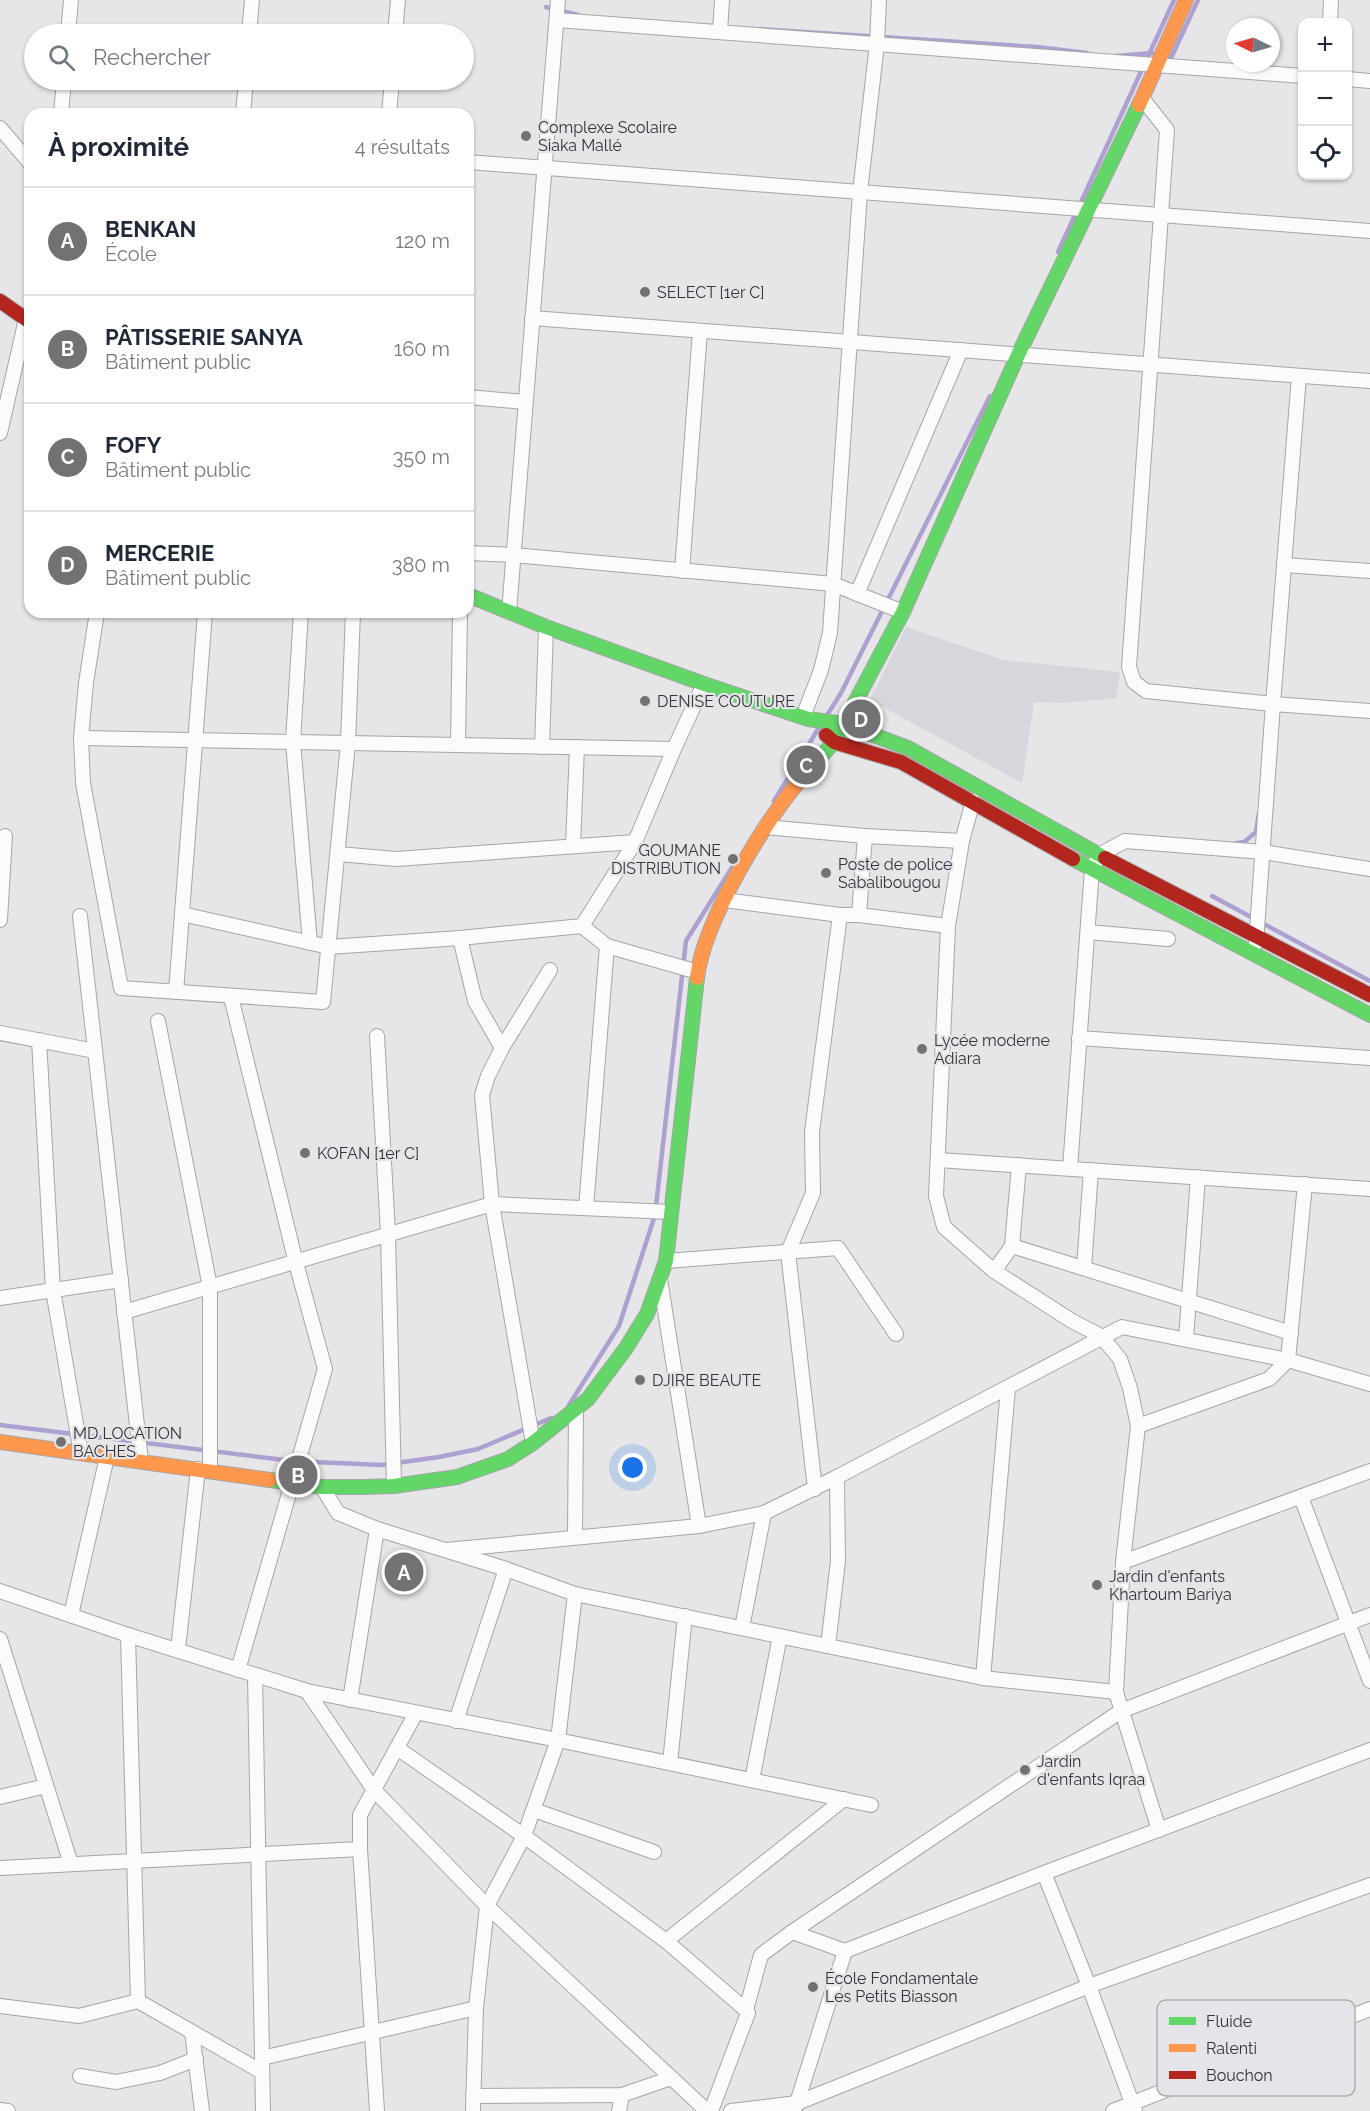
<!DOCTYPE html>
<html lang="fr">
<meta charset="utf-8">
<style>
:root{--surface:#fff;--page:#f2f2f3;--text:#1f2937;--muted:#747a83;--line:#e0e1e3;--accent:#727274}
body{margin:0;font-family:Raleway,sans-serif;background:var(--page);color:var(--text)}
.controls{position:absolute;right:18px;top:18px;display:grid;overflow:hidden;border-radius:12px;box-shadow:0 2px 4px #0004}
.controls button{width:54px;height:54px;display:grid;place-items:center;padding:0;border:0;border-bottom:2px solid var(--line);background:var(--surface);color:var(--text);font:30px sans-serif}
.compass{position:absolute;left:1226px;top:18px;width:54px;height:54px;border-radius:50%;background:var(--surface);box-shadow:0 2px 4px #0004;rotate:275deg}
.you{position:absolute;left:633px;top:1468px;width:21px;height:21px;margin:-15px;border:4px solid #fff;border-radius:50%;background:#1a73e8;box-shadow:0 0 0 9px #1a73e833}
.badge{display:grid;place-items:center;width:39px;height:39px;border-radius:50%;background:var(--accent);color:#fff;font-size:20px;font-weight:700}
.pin{position:absolute;translate:-50% -50%;border:3px solid #fff;box-shadow:0 2px 6px #0006}
.list{margin:0;padding:0;list-style:none}
h2{display:flex;justify-content:space-between;align-items:center;height:78px;margin:0;padding:0 24px;font-size:26px}
h2 small{font-size:20px;font-weight:400;color:var(--muted)}
.list li{display:grid;grid-template-columns:39px 1fr auto;gap:18px;align-items:center;box-sizing:border-box;height:108px;padding:0 24px;border-top:2px solid var(--line)}
.list b{display:block;font-size:22px;white-space:nowrap}
.list p{margin:0;font-size:20px;white-space:nowrap;color:var(--muted)}
.list em{font-size:20px;font-style:normal;color:var(--muted)}
.icon{flex:none;width:33px;height:33px;fill:none;stroke:currentColor;stroke-width:2;stroke-linecap:round;stroke-linejoin:round}
.map{position:relative;flex:none;width:1370px;height:2111px;overflow:hidden}
.search{position:absolute;background:var(--surface);box-shadow:0 2px 4px #0004;left:24px;top:24px;width:450px;height:66px;display:flex;align-items:center;gap:15px;box-sizing:border-box;padding:0 21px;border-radius:33px;color:var(--muted);font-size:22px}
.panel{position:absolute;background:var(--surface);box-shadow:0 2px 4px #0004;left:24px;top:108px;width:450px;height:510px;border-radius:18px}
.map>svg:first-child{display:block}
.built{fill:#d8d6dd}
.lines{fill:none;stroke-linecap:round;stroke-linejoin:round}
.stream{stroke:#aea0d1;stroke-width:4.5}
.street-casing{stroke:#a6a5a7;stroke-width:16}
.fast-casing{stroke:#a6a5a7;stroke-width:16}
.slow-casing{stroke:#a6a5a7;stroke-width:16}
.jam-casing{stroke:#a6a5a7;stroke-width:16}
.street{stroke:#fbfbfc;stroke-width:14}
.fast{stroke:#63d668;stroke-width:14}
.slow{stroke:#ff974d;stroke-width:14}
.jam{stroke:#b3261e;stroke-width:14}
.poi-dot{fill:#727274;stroke:#e5e4e9;stroke-width:2}
.labels{text-anchor:middle;dominant-baseline:central;stroke-width:4.5;stroke-linejoin:round;paint-order:stroke}
.poi-label{font-size:16px;fill:#343436;stroke:#e5e4e9;text-anchor:start}
.key{fill:#e5e4e9;stroke:#b0afb3;stroke-width:1.5}
.key-label{font-size:16px;fill:#343436}
</style>
<div class="map">
<svg width="1370" height="2111" viewBox="0 0 1370 2111">
<rect width="100%" height="100%" fill="#e6e5e8"/>
<polygon class="built" points="906,627 1004,660 1120,672 1116,698 1063,703 1034,702 1022,783 870,700"/>
<g class="lines">
<g class="stream">
<polyline points="546,7 578,15"/>
<polyline points="760,29 1037,47 1087,53"/>
<polyline points="1116,56 1152,53"/>
<polyline points="1166,56 1171,58 1198,0"/>
<polyline points="1058,252 1174,0"/>
<polyline points="826,717 841,693 990,396"/>
<polyline points="774,801 820,726"/>
<polyline points="1237,843 1244,842 1256,832 1259,813"/>
<polyline points="1212,896 1370,981"/>
<polyline points="569,1405 619,1326 655,1215 686,941 733,866"/>
<polyline points="0,1425 292,1461 382,1465 439,1457 478,1449 551,1418"/>
</g>
<defs>
<g id="street">
<polyline points="557,20 1302,76"/>
<polyline points="1330,22 1331,0"/>
<polyline points="720,32 722,0"/>
<polyline points="68,34 71,0"/>
<polyline points="249,34 252,0"/>
<polyline points="395,34 398,0"/>
<polyline points="1348,79 1370,81"/>
<polyline points="1142,98 1167,130 1129,667 1134,682 1146,691 1273,704 1370,711"/>
<polyline points="61,114 64,80"/>
<polyline points="243,114 246,80"/>
<polyline points="389,114 392,80"/>
<polyline points="0,128 30,163"/>
<polyline points="468,162 1370,231"/>
<polyline points="532,318 1370,381"/>
<polyline points="468,397 525,402"/>
<polyline points="0,433 26,319"/>
<polyline points="468,553 513,555 833,584 903,612"/>
<polyline points="1284,565 1370,571"/>
<polyline points="682,571 700,331"/>
<polyline points="857,594 961,350"/>
<polyline points="97,612 86,683 81,738 83,783 121,988 323,1002 348,743 353,612"/>
<polyline points="301,612 293,742 310,943"/>
<polyline points="509,612 558,0"/>
<polyline points="803,717 821,670 830,633 860,192 877,44 879,0"/>
<polyline points="81,738 674,749"/>
<polyline points="458,745 460,612"/>
<polyline points="542,747 546,627"/>
<polyline points="973,801 962,841 948,926 936,1196 944,1227 994,1271 1072,1321 1101,1336 1120,1359 1130,1388 1138,1426 1123,1562 1116,1692 1159,1830"/>
<polyline points="765,827 865,836 962,841"/>
<polyline points="573,846 577,747"/>
<polyline points="338,854 396,859 635,842"/>
<polyline points="724,900 840,915 859,915 948,926"/>
<polyline points="182,914 329,947 460,938 582,926 635,842 674,749 704,684"/>
<polyline points="859,915 865,836"/>
<polyline points="80,916 141,1461"/>
<polyline points="0,920 5,836"/>
<polyline points="582,926 607,946 698,972"/>
<polyline points="1088,932 1168,939"/>
<polyline points="460,938 475,1001 502,1048"/>
<polyline points="1256,943 1273,704 1299,376"/>
<polyline points="176,992 205,612"/>
<polyline points="231,997 296,1263 325,1369 238,1670"/>
<polyline points="158,1021 210,1287 210,1471"/>
<polyline points="0,1033 95,1051"/>
<polyline points="377,1036 388,1234 394,1486"/>
<polyline points="1079,1038 1370,1058"/>
<polyline points="39,1040 53,1290 81,1453"/>
<polyline points="938,1160 1370,1189"/>
<polyline points="1070,1168 1092,869 1099,855 1125,841 1263,852 1370,869"/>
<polyline points="586,1208 607,946"/>
<polyline points="1012,1246 1291,1333"/>
<polyline points="666,1261 838,1248 896,1334"/>
<polyline points="1084,1268 1091,1170"/>
<polyline points="994,1271 1012,1246 1019,1165"/>
<polyline points="660,1279 699,1526"/>
<polyline points="0,1298 121,1280"/>
<polyline points="124,1312 492,1204 671,1212"/>
<polyline points="1186,1339 1198,1177"/>
<polyline points="1138,1426 1269,1379 1288,1360 1305,1184"/>
<polyline points="533,1443 492,1204 482,1095 488,1076 502,1048 550,970"/>
<polyline points="322,1487 338,1513 377,1529 506,1569 575,1594 983,1678 1116,1692"/>
<polyline points="815,1489 788,1252 813,1193 812,1132 840,915"/>
<polyline points="1301,1497 1370,1681"/>
<polyline points="575,1537 576,1409"/>
<polyline points="446,1550 699,1526 764,1513 837,1477 1122,1327 1288,1360 1370,1384"/>
<polyline points="1123,1562 1370,1471"/>
<polyline points="0,1591 128,1635 307,1691 558,1740 871,1805"/>
<polyline points="71,1615 107,1457"/>
<polyline points="742,1628 764,1513"/>
<polyline points="128,1635 138,2001"/>
<polyline points="0,1639 71,1864"/>
<polyline points="828,1646 838,1561 837,1477"/>
<polyline points="178,1649 198,1469"/>
<polyline points="255,1676 263,2111"/>
<polyline points="983,1678 1008,1388"/>
<polyline points="307,1691 374,1790 487,1906 707,2111"/>
<polyline points="350,1700 377,1529"/>
<polyline points="456,1721 506,1569"/>
<polyline points="397,1748 524,1836 666,1941 746,2010 748,2013 711,2111"/>
<polyline points="670,1763 685,1616"/>
<polyline points="752,1780 780,1636"/>
<polyline points="0,1797 46,1786"/>
<polyline points="534,1810 654,1852"/>
<polyline points="0,1868 360,1849"/>
<polyline points="1044,1873 1089,1986 1135,2111"/>
<polyline points="792,1932 845,1951 1044,1873 1370,1750"/>
<polyline points="666,1941 844,1799"/>
<polyline points="0,2006 79,2016 138,2001 262,2072"/>
<polyline points="746,2010 761,1955 792,1932 1121,1711 1370,1615"/>
<polyline points="192,2032 202,2111"/>
<polyline points="262,2058 476,2008"/>
<polyline points="80,2076 116,2082 160,2073 196,2059"/>
<polyline points="473,2096 622,2095 671,2078"/>
<polyline points="796,2106 845,1951"/>
<polyline points="0,2110 8,2111"/>
<polyline points="377,2111 360,1849 360,1815 416,1713"/>
<polyline points="473,2111 476,2008 487,1906 524,1836 558,1740 575,1594"/>
<polyline points="619,2111 622,2095"/>
<polyline points="731,2111 797,2103 1089,1986 1370,1885"/>
<polyline points="1113,2111 1370,2009"/>
</g>
<g id="fast">
<polyline points="468,595 546,627 704,684 808,719 844,724 908,748 1105,858"/>
<polyline points="807,772 834,742 903,612 1018,355 1139,105"/>
<polyline points="1073,859 1370,1015"/>
<polyline points="270,1480 322,1487 364,1487 394,1486 457,1477 508,1459 533,1443 588,1399 626,1348 647,1314 666,1261 697,978"/>
</g>
<g id="slow">
<polyline points="1139,105 1186,0"/>
<path d="M697,978C704,919 767,817 807,772"/>
<polyline points="0,1442 270,1480"/>
</g>
<g id="jam">
<polyline points="0,301 30,322"/>
<polyline points="826,735 834,742 901,762 1073,859"/>
<polyline points="1105,858 1370,995"/>
</g>
</defs>
<use href="#street" class="street-casing"/>
<use href="#fast" class="fast-casing"/>
<use href="#slow" class="slow-casing"/>
<use href="#jam" class="jam-casing"/>
<use href="#street" class="street"/>
<use href="#fast" class="fast"/>
<use href="#slow" class="slow"/>
<use href="#jam" class="jam"/>
</g>
<g class="poi-dot">
<circle cx="526" cy="136" r="6"/>
<circle cx="645" cy="292" r="6"/>
<circle cx="645" cy="701" r="6"/>
<circle cx="733" cy="859" r="6"/>
<circle cx="826" cy="873" r="6"/>
<circle cx="922" cy="1049" r="6"/>
<circle cx="305" cy="1153" r="6"/>
<circle cx="640" cy="1380" r="6"/>
<circle cx="61" cy="1442" r="6"/>
<circle cx="1097" cy="1585" r="6"/>
<circle cx="1025" cy="1770" r="6"/>
<circle cx="813" cy="1987" r="6"/>
</g>
<g class="labels">
<g class="poi-label">
<text x="538" y="127">Complexe Scolaire<tspan x="538" dy="18">Siaka Mallé</tspan></text>
<text x="657" y="292">SELECT [1er C]</text>
<text x="657" y="701">DENISE COUTURE</text>
<text x="721" y="850" text-anchor="end">GOUMANE<tspan x="721" dy="18">DISTRIBUTION</tspan></text>
<text x="838" y="864">Poste de police<tspan x="838" dy="18">Sabalibougou</tspan></text>
<text x="934" y="1040">Lycée moderne<tspan x="934" dy="18">Adiara</tspan></text>
<text x="317" y="1153">KOFAN [1er C]</text>
<text x="652" y="1380">DJIRE BEAUTE</text>
<text x="73" y="1433">MD LOCATION<tspan x="73" dy="18">BACHES</tspan></text>
<text x="1109" y="1576">Jardin d'enfants<tspan x="1109" dy="18">Khartoum Bariya</tspan></text>
<text x="1037" y="1761">Jardin<tspan x="1037" dy="18">d'enfants Iqraa</tspan></text>
<text x="825" y="1978">École Fondamentale<tspan x="825" dy="18">Les Petits Biasson</tspan></text>
</g>
</g>
<rect x="1157" y="2000" width="198" height="96" rx="9" class="key"/>
<rect x="1169" y="2017" width="27" height="8" fill="#63d668"/>
<rect x="1169" y="2044" width="27" height="8" fill="#ff974d"/>
<rect x="1169" y="2071" width="27" height="8" fill="#b3261e"/>
<g class="key-label">
<text x="1206" y="2027">Fluide</text>
<text x="1206" y="2054">Ralenti</text>
<text x="1206" y="2081">Bouchon</text>
</g>
</svg>
<div class="controls">
<button>+</button>
<button>−</button>
<button><svg class="icon" aria-label="locate" viewBox="0 0 24 24"><circle cx="12" cy="12" r="6"/><path d="M12 2v4M12 18v4M2 12h4M18 12h4"/></svg></button>
</div>
<svg class="compass" viewBox="-18 -18 36 36"><path d="M0-13l5 13h-10z" fill="#e53935"/><path d="M0 13l5-13h-10z" fill="#747a83"/></svg>
<div class="you"></div>
<div class="pin badge" style="left:404px;top:1572px">A</div>
<div class="pin badge" style="left:298px;top:1475px">B</div>
<div class="pin badge" style="left:806px;top:765px">C</div>
<div class="pin badge" style="left:861px;top:719px">D</div>
<div class="search"><svg class="icon" aria-label="search" viewBox="0 0 24 24"><circle cx="10" cy="10" r="6"/><path d="M15 15l6 6"/></svg>Rechercher</div>
<section class="panel">
<h2>À proximité<small>4 résultats</small></h2>
<ul class="list">
<li><span class="badge">A</span><div><b>BENKAN</b><p>École</p></div><em>120 m</em></li>
<li><span class="badge">B</span><div><b>PÂTISSERIE SANYA</b><p>Bâtiment public</p></div><em>160 m</em></li>
<li><span class="badge">C</span><div><b>FOFY</b><p>Bâtiment public</p></div><em>350 m</em></li>
<li><span class="badge">D</span><div><b>MERCERIE</b><p>Bâtiment public</p></div><em>380 m</em></li>
</ul>
</section>
</div>
